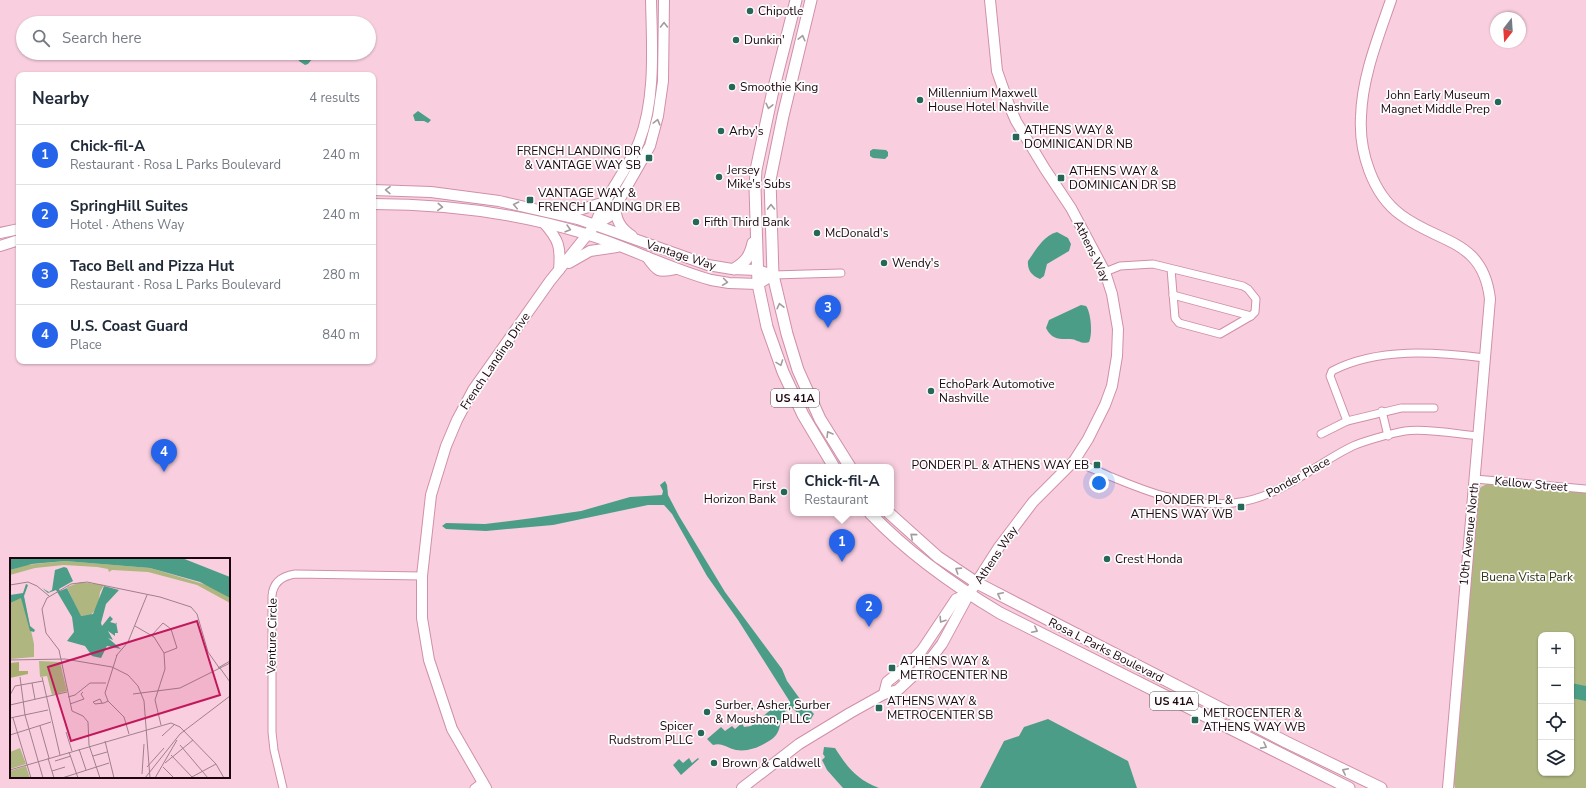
<!DOCTYPE html>
<meta charset="utf-8">
<style>
:root{--surface:#fff;--page:#f2f2f3;--text:#1f2937;--muted:#747a83;--line:#e0e1e3;--accent:#2563eb}
body{margin:0;font-family:"Nunito Sans",sans-serif;background:var(--page);color:var(--text)}
.controls{position:absolute;right:12px;bottom:12px;display:grid;overflow:hidden;border-radius:8px;box-shadow:0 1px 3px #0004}
.controls button{width:36px;height:36px;display:grid;place-items:center;padding:0;border:0;border-bottom:1px solid var(--line);background:var(--surface);color:var(--text);font:20px sans-serif}
.compass{position:absolute;left:1490px;top:12px;width:36px;height:36px;border-radius:50%;background:var(--surface);box-shadow:0 1px 3px #0004;rotate:197deg}
.you{position:absolute;left:1099px;top:483px;width:14px;height:14px;margin:-10px;border:3px solid #fff;border-radius:50%;background:#1a73e8;box-shadow:0 0 0 6px #1a73e833}
.badge{display:grid;place-items:center;width:26px;height:26px;border-radius:50%;background:var(--accent);color:#fff;font-size:13px;font-weight:700}
.pin{position:absolute;translate:-50% -33px;filter:drop-shadow(0 1px 2px #0008)}
.pin::after{content:'';position:absolute;top:21px;width:14px;height:12px;background:inherit;clip-path:polygon(0 0,100% 0,50% 100%)}
.popup{position:absolute;left:790px;top:464px;width:104px;height:52px;box-sizing:border-box;display:grid;place-content:center;border-radius:8px;background:var(--surface);filter:drop-shadow(0 1px 3px #0005);font-size:13px;white-space:nowrap;color:var(--muted)}
.popup b{font-size:15px;color:var(--text)}
.popup::after{content:'';position:absolute;left:50%;top:100%;margin-left:-8px;border:8px solid transparent;border-top-color:var(--surface)}
.list{margin:0;padding:0;list-style:none}
h2{display:flex;justify-content:space-between;align-items:center;height:52px;margin:0;padding:0 16px;font-size:17px}
h2 small{font-size:13px;font-weight:400;color:var(--muted)}
.list li{display:grid;grid-template-columns:26px 1fr auto;gap:12px;align-items:center;box-sizing:border-box;height:60px;padding:0 16px;border-top:1px solid var(--line)}
.list b{display:block;font-size:15px;white-space:nowrap}
.list p{margin:0;font-size:13px;white-space:nowrap;color:var(--muted)}
.list em{font-size:13px;font-style:normal;color:var(--muted)}
.icon{flex:none;width:22px;height:22px;fill:none;stroke:currentColor;stroke-width:2;stroke-linecap:round;stroke-linejoin:round}
.map{position:relative;flex:none;width:1586px;height:788px;overflow:hidden}
.search{position:absolute;background:var(--surface);box-shadow:0 1px 3px #0004;left:16px;top:16px;width:360px;height:44px;display:flex;align-items:center;gap:10px;box-sizing:border-box;padding:0 14px;border-radius:22px;color:var(--muted);font-size:15px}
.panel{position:absolute;background:var(--surface);box-shadow:0 1px 3px #0004;left:16px;top:72px;width:360px;height:292px;border-radius:8px}
.map>svg:first-child{display:block}
.green{fill:#b0b680;fill-rule:evenodd}
.water{fill:#4c9d87}
.lines{fill:none;stroke-linecap:round;stroke-linejoin:round}
.street-casing{stroke:#d08faa;stroke-width:9}
.secondary-casing{stroke:#d08faa;stroke-width:12}
.primary-casing{stroke:#d08faa;stroke-width:13}
.street{stroke:#fff;stroke-width:7}
.secondary{stroke:#fff;stroke-width:10}
.primary{stroke:#fff;stroke-width:11}
.oneway{stroke:#a49b9f}
.poi-dot{fill:#266757;stroke:#fdfdfd;stroke-width:1.5}
.labels{text-anchor:middle;dominant-baseline:central;stroke-width:3.5;stroke-linejoin:round;paint-order:stroke}
.shield{fill:#fdfdfd;stroke:#605057;stroke-width:1}
.shield-label{font-size:11px;font-weight:bold;fill:#1c0610}
.poi-label{font-size:12px;fill:#1c0610;stroke:#fdfdfd;text-anchor:start}
.street-label{font-size:12px;fill:#1c0610;stroke:#fdfdfd}
.park-label{font-size:12px;fill:#2d2f12;stroke:#fdfdfd}
.inset-road{fill:none;stroke:#a17f8c;stroke-width:1}
.view{fill:#c2185b;fill-opacity:0.15;stroke:#c2185b;stroke-width:2}
.inset-edge{fill:none;stroke:#1c0610;stroke-width:2}
</style>
<div class="map">
<svg width="1586" height="788" viewBox="0 0 1586 788">
<rect width="100%" height="100%" fill="#f9cfdf"/>
<path class="green" d="M1487,484L1586,492V788H1455L1453,780L1477,493L1481,487ZM1541,635H1571V773H1541Z"/>
<g class="water">
<polygon points="296,53 317,53 308,64 305,65 299,61"/>
<polygon points="418,111 431,120 428,123 424,121 415,121 413,115"/>
<polygon points="873,149 886,150 888,152 888,156 885,159 873,158 870,156 870,151"/>
<path d="M1057,232L1068,238L1071,244L1069,251L1047,264L1044,276L1040,279C1032,276 1027,270 1028,261C1036,250 1043,236 1057,232Z"/>
<path d="M1081,305L1086,306C1091,312 1093,335 1089,342C1081,345 1077,339 1070,339C1059,339 1052,340 1046,328L1049,320Z"/>
<path d="M665,481L667,485L668,495L679,516L725,592L782,669L787,681L800,699L814,714L811,719L806,721L792,708C773,714 788,730 769,741C760,747 748,752 736,750C727,748 722,742 713,745L707,739L721,727L725,731L732,726L735,729L742,723L744,727L751,726L773,708L781,710L790,702L738,620L707,576L672,514L664,505H648L553,525L486,531L446,529L442,526L446,523L485,524L533,518L581,511L630,497L662,495L663,491L660,485Z"/>
<polygon points="1571,683 1586,686 1586,701 1571,698"/>
<polygon points="1048,719 1128,761 1137,788 980,788 1004,741 1019,736 1024,727"/>
<path d="M824,747L835,748C848,768 856,779 879,788H843L827,770L822,760L825,757L823,754Z"/>
<polygon points="689,758 692,763 698,758 699,759 681,775 673,765 679,759 683,763"/>
</g>
<g class="lines">
<defs>
<g id="street">
<polyline points="1105,272 1120,266 1153,264 1243,286 1248,289 1256,299 1255,312 1251,316 1220,334 1179,323 1175,318 1171,269"/>
<polyline points="773,275 841,273"/>
<polyline points="1173,295 1251,316"/>
<polyline points="1382,411 1388,436"/>
<polyline points="1347,421 1401,408 1434,408"/>
<path d="M1321,434L1347,421L1330,376L1332,371C1378,347 1436,352 1485,358"/>
<path d="M1074,461C1125,482 1176,509 1233,503C1279,499 1313,465 1353,446C1364,441 1393,433 1405,431C1426,428 1457,434 1478,436"/>
<polyline points="1475,479 1586,489"/>
<path d="M283,788L274,750L272,732V596C273,582 282,576 295,574L422,576"/>
<polyline points="474,788 482,782"/>
</g>
<g id="secondary">
<path d="M1391,0C1378,38 1362,77 1361,117C1359,151 1372,194 1401,215C1440,244 1483,239 1490,299L1448,788"/>
<polyline points="373,190 431,192 499,201 578,219 708,265 732,269 757,270 773,275"/>
<path d="M373,204C445,204 517,213 586,234C628,247 668,268 711,280L729,283L758,284L773,275"/>
<path d="M615,206C616,220 620,228 632,236"/>
<polyline points="563,213 582,209 605,202"/>
<path d="M544,223C559,240 561,247 559,270"/>
<path d="M595,225C605,195 627,171 639,142C656,99 652,45 651,0"/>
<polyline points="0,233 19,229"/>
<polyline points="0,246 19,240"/>
<path d="M647,257C657,272 659,273 676,269"/>
<polyline points="569,263 590,251 617,247"/>
<polyline points="884,694 887,682 907,666 922,650 956,599 969,594"/>
<polyline points="486,788 452,729 429,660 422,618 422,576 431,495 446,446 457,420 473,390 550,281 595,225 610,216 650,146 658,116 663,81 664,0"/>
<polyline points="742,788 799,744 850,713 884,694 898,690 929,661 942,644 969,594 999,547 1033,502 1074,461 1088,439 1105,405 1112,386 1117,356 1118,329 1112,294 1105,272 1071,208 1045,169 1016,121 1009,105 997,71 990,0"/>
</g>
<g id="primary">
<polyline points="796,0 772,95 756,170 755,188 758,284 767,327 783,372 803,415 834,467"/>
<polyline points="811,0 783,116 770,180 773,275 787,334 798,370 820,419 850,467"/>
<path d="M734,269C746,262 750,256 753,243"/>
<path d="M870,513C908,553 953,585 1000,613L1349,788"/>
<polyline points="889,513 938,557 977,583 1286,742 1381,788"/>
</g>
</defs>
<use href="#street" class="street-casing"/>
<use href="#secondary" class="secondary-casing"/>
<use href="#primary" class="primary-casing"/>
<use href="#street" class="street"/>
<use href="#secondary" class="secondary"/>
<use href="#primary" class="primary"/>
</g>
<defs><path id="oneway-chevron" d="M-2-3.5L2.5 0L-2 3.5" fill="none" stroke-width="1.6" stroke-linecap="round" stroke-linejoin="round"/></defs>
<g class="oneway">
<use href="#oneway-chevron" transform="translate(664 25) rotate(-90)"/>
<use href="#oneway-chevron" transform="translate(802 38) rotate(-76)"/>
<use href="#oneway-chevron" transform="translate(769 106) rotate(103)"/>
<use href="#oneway-chevron" transform="translate(657 122) rotate(-75)"/>
<use href="#oneway-chevron" transform="translate(388 190) rotate(-179)"/>
<use href="#oneway-chevron" transform="translate(516 205) rotate(-168)"/>
<use href="#oneway-chevron" transform="translate(440 207) rotate(4)"/>
<use href="#oneway-chevron" transform="translate(771 207) rotate(-91)"/>
<use href="#oneway-chevron" transform="translate(568 229) rotate(16)"/>
<use href="#oneway-chevron" transform="translate(725 282) rotate(8)"/>
<use href="#oneway-chevron" transform="translate(780 306) rotate(-103)"/>
<use href="#oneway-chevron" transform="translate(780 363) rotate(70)"/>
<use href="#oneway-chevron" transform="translate(829 434) rotate(-121)"/>
<use href="#oneway-chevron" transform="translate(913 536) rotate(-140)"/>
<use href="#oneway-chevron" transform="translate(958 570) rotate(-147)"/>
<use href="#oneway-chevron" transform="translate(1000 595) rotate(-153)"/>
<use href="#oneway-chevron" transform="translate(942 620) rotate(123)"/>
<use href="#oneway-chevron" transform="translate(1035 630) rotate(27)"/>
<use href="#oneway-chevron" transform="translate(1264 746) rotate(28)"/>
<use href="#oneway-chevron" transform="translate(1345 771) rotate(-154)"/>
</g>
<g class="poi-dot">
<circle cx="750" cy="11" r="4"/>
<circle cx="736" cy="40" r="4"/>
<circle cx="732" cy="87" r="4"/>
<circle cx="920" cy="100" r="4"/>
<circle cx="1498" cy="102" r="4"/>
<circle cx="721" cy="131" r="4"/>
<rect x="1012" y="133" width="8" height="8" rx="2"/>
<rect x="645" y="154" width="8" height="8" rx="2"/>
<circle cx="719" cy="177" r="4"/>
<rect x="1057" y="174" width="8" height="8" rx="2"/>
<rect x="526" y="196" width="8" height="8" rx="2"/>
<circle cx="696" cy="222" r="4"/>
<circle cx="817" cy="233" r="4"/>
<circle cx="884" cy="263" r="4"/>
<circle cx="931" cy="391" r="4"/>
<rect x="1093" y="461" width="8" height="8" rx="2"/>
<circle cx="784" cy="492" r="4"/>
<rect x="1237" y="503" width="8" height="8" rx="2"/>
<circle cx="1107" cy="559" r="4"/>
<rect x="888" y="664" width="8" height="8" rx="2"/>
<rect x="875" y="704" width="8" height="8" rx="2"/>
<circle cx="707" cy="712" r="4"/>
<rect x="1191" y="716" width="8" height="8" rx="2"/>
<circle cx="701" cy="733" r="4"/>
<circle cx="714" cy="763" r="4"/>
</g>
<g class="labels">
<g class="shield">
<rect x="771" y="389" width="48" height="18" rx="3"/>
<rect x="1150" y="692" width="48" height="18" rx="3"/>
</g>
<g class="shield-label">
<text x="795" y="398">US 41A</text>
<text x="1174" y="701">US 41A</text>
</g>
<g class="poi-label">
<text x="758" y="11">Chipotle</text>
<text x="744" y="40">Dunkin'</text>
<text x="740" y="87">Smoothie King</text>
<text x="928" y="93">Millennium Maxwell<tspan x="928" dy="14">House Hotel Nashville</tspan></text>
<text x="1490" y="95" text-anchor="end">John Early Museum<tspan x="1490" dy="14">Magnet Middle Prep</tspan></text>
<text x="1024" y="130">ATHENS WAY &amp;<tspan x="1024" dy="14">DOMINICAN DR NB</tspan></text>
<text x="729" y="131">Arby's</text>
<text x="641" y="151" text-anchor="end">FRENCH LANDING DR<tspan x="641" dy="14">&amp; VANTAGE WAY SB</tspan></text>
<text x="727" y="170">Jersey<tspan x="727" dy="14">Mike's Subs</tspan></text>
<text x="1069" y="171">ATHENS WAY &amp;<tspan x="1069" dy="14">DOMINICAN DR SB</tspan></text>
<text x="538" y="193">VANTAGE WAY &amp;<tspan x="538" dy="14">FRENCH LANDING DR EB</tspan></text>
<text x="704" y="222">Fifth Third Bank</text>
<text x="825" y="233">McDonald's</text>
<text x="892" y="263">Wendy's</text>
<text x="939" y="384">EchoPark Automotive<tspan x="939" dy="14">Nashville</tspan></text>
<text x="1089" y="465" text-anchor="end">PONDER PL &amp; ATHENS WAY EB</text>
<text x="776" y="485" text-anchor="end">First<tspan x="776" dy="14">Horizon Bank</tspan></text>
<text x="1233" y="500" text-anchor="end">PONDER PL &amp;<tspan x="1233" dy="14">ATHENS WAY WB</tspan></text>
<text x="1115" y="559">Crest Honda</text>
<text x="900" y="661">ATHENS WAY &amp;<tspan x="900" dy="14">METROCENTER NB</tspan></text>
<text x="887" y="701">ATHENS WAY &amp;<tspan x="887" dy="14">METROCENTER SB</tspan></text>
<text x="715" y="705">Surber, Asher, Surber<tspan x="715" dy="14">&amp; Moushon, PLLC</tspan></text>
<text x="1203" y="713">METROCENTER &amp;<tspan x="1203" dy="14">ATHENS WAY WB</tspan></text>
<text x="693" y="726" text-anchor="end">Spicer<tspan x="693" dy="14">Rudstrom PLLC</tspan></text>
<text x="722" y="763">Brown &amp; Caldwell</text>
</g>
<g class="street-label">
<text transform="translate(1092 251) rotate(64)">Athens Way</text>
<text transform="translate(681 255) rotate(18)">Vantage Way</text>
<text transform="translate(495 361) rotate(-56)">French Landing Drive</text>
<text transform="translate(1298 477) rotate(-29)">Ponder Place</text>
<text transform="translate(1531 484) rotate(5)">Kellow Street</text>
<text transform="translate(1469 534) rotate(-84)">10th Avenue North</text>
<text transform="translate(996 555) rotate(-56)">Athens Way</text>
<text transform="translate(272 636) rotate(-89)">Venture Circle</text>
<text transform="translate(1106 650) rotate(27)">Rosa L Parks Boulevard</text>
</g>
<g class="park-label">
<text x="1527" y="577">Buena Vista Park</text>
</g>
</g>
<g transform="translate(10 558)">
<rect width="220" height="220" fill="#f9cfdf"/>
<path d="M55,3L140,10L200,28L220,40V45L187,27L138,14L102,12L99,14L98,11L87,9L54,7L25,10L0,17V12L16,7ZM71,24L94,27L90,34L88,48L81,57L70,58L57,29ZM13,36L24,86V99L0,101V39ZM29,103L50,104L57,133L42,137L37,118L30,119ZM10,190L16,206L0,211V194ZM16,208L20,220H0V213Z" fill="#b0b680"/>
<path d="M9,104V113H18V116L0,120V105Z" fill="#a8af6e"/>
<path d="M0,0H172L220,19V40L190,24L140,10L55,3L22,6L0,12ZM54,9L57,10L63,23L49,31L50,33L57,30L71,58L83,56L94,28L109,32L96,46L91,65L92,68L100,58L103,61L100,64L107,66L106,64L108,75H105V78L98,73L103,82L98,80L111,91L97,88L91,100L82,98L75,88L57,83L64,74L62,59L46,32L38,35L32,30L39,34L42,32L45,12ZM16,26L18,27L14,38L20,68L25,72L24,74L20,73L11,40L0,45V37L13,35Z" fill="#4c9d87"/>
<path class="inset-road" d="M0,27L18,24L27,28L39,38M125,68L144,79L154,95L155,111L145,142L151,167M142,77L153,65L161,71L167,90L154,95M107,97L95,135L98,143L114,159L119,176M106,98L118,84L137,37M0,102L55,101L102,109L118,117L128,128L134,143L140,220M208,110L220,103M210,110L220,124M10,119L15,157L33,220M32,119L50,197M22,125L25,141M123,136L170,130L220,105M0,137L5,128L33,123M58,139L65,137L80,125H96M92,145L90,141L83,144L85,146L94,145L98,143M60,146L74,141L71,136L73,134M0,147L57,134M0,160L38,152M3,160L21,220M30,168L39,200M56,174L62,193M0,177L41,164M152,178L165,166M95,183L104,220M170,187L198,220M69,191L76,212M59,194L68,220M161,197L183,220M83,198L97,194M38,200L44,220M45,203L61,198M155,205L183,182M137,209L154,190M153,209L164,220M0,212L161,165L170,169L206,206L214,220M42,213L55,209M132,216L134,186M52,220L99,205M90,220L79,187L78,164L73,158L62,153L49,92L36,75L32,51L37,40L61,26L77,24L150,39L181,49L187,56L198,94L210,111M135,220L170,176L220,138M145,220L167,182M180,220L206,206"/>
<path class="view" d="M187,63L210,137L61,183L38,109Z"/>
<rect width="220" height="220" class="inset-edge"/>
</g>
</svg>
<div class="controls">
<button>+</button>
<button>−</button>
<button><svg class="icon" aria-label="locate" viewBox="0 0 24 24"><circle cx="12" cy="12" r="6"/><path d="M12 2v4M12 18v4M2 12h4M18 12h4"/></svg></button>
<button><svg class="icon" aria-label="layers" viewBox="0 0 24 24"><path d="M12 4l9 5-9 5-9-5zM3 14l9 5 9-5"/></svg></button>
</div>
<svg class="compass" viewBox="-18 -18 36 36"><path d="M0-13l5 13h-10z" fill="#e53935"/><path d="M0 13l5-13h-10z" fill="#747a83"/></svg>
<div class="you"></div>
<div class="pin badge" style="left:842px;top:562px">1</div>
<div class="popup"><b>Chick-fil-A</b>Restaurant</div>
<div class="pin badge" style="left:869px;top:627px">2</div>
<div class="pin badge" style="left:828px;top:328px">3</div>
<div class="pin badge" style="left:164px;top:472px">4</div>
<div class="search"><svg class="icon" aria-label="search" viewBox="0 0 24 24"><circle cx="10" cy="10" r="6"/><path d="M15 15l6 6"/></svg>Search here</div>
<section class="panel">
<h2>Nearby<small>4 results</small></h2>
<ul class="list">
<li><span class="badge">1</span><div><b>Chick-fil-A</b><p>Restaurant · Rosa L Parks Boulevard</p></div><em>240 m</em></li>
<li><span class="badge">2</span><div><b>SpringHill Suites</b><p>Hotel · Athens Way</p></div><em>240 m</em></li>
<li><span class="badge">3</span><div><b>Taco Bell and Pizza Hut</b><p>Restaurant · Rosa L Parks Boulevard</p></div><em>280 m</em></li>
<li><span class="badge">4</span><div><b>U.S. Coast Guard</b><p>Place</p></div><em>840 m</em></li>
</ul>
</section>
</div>
